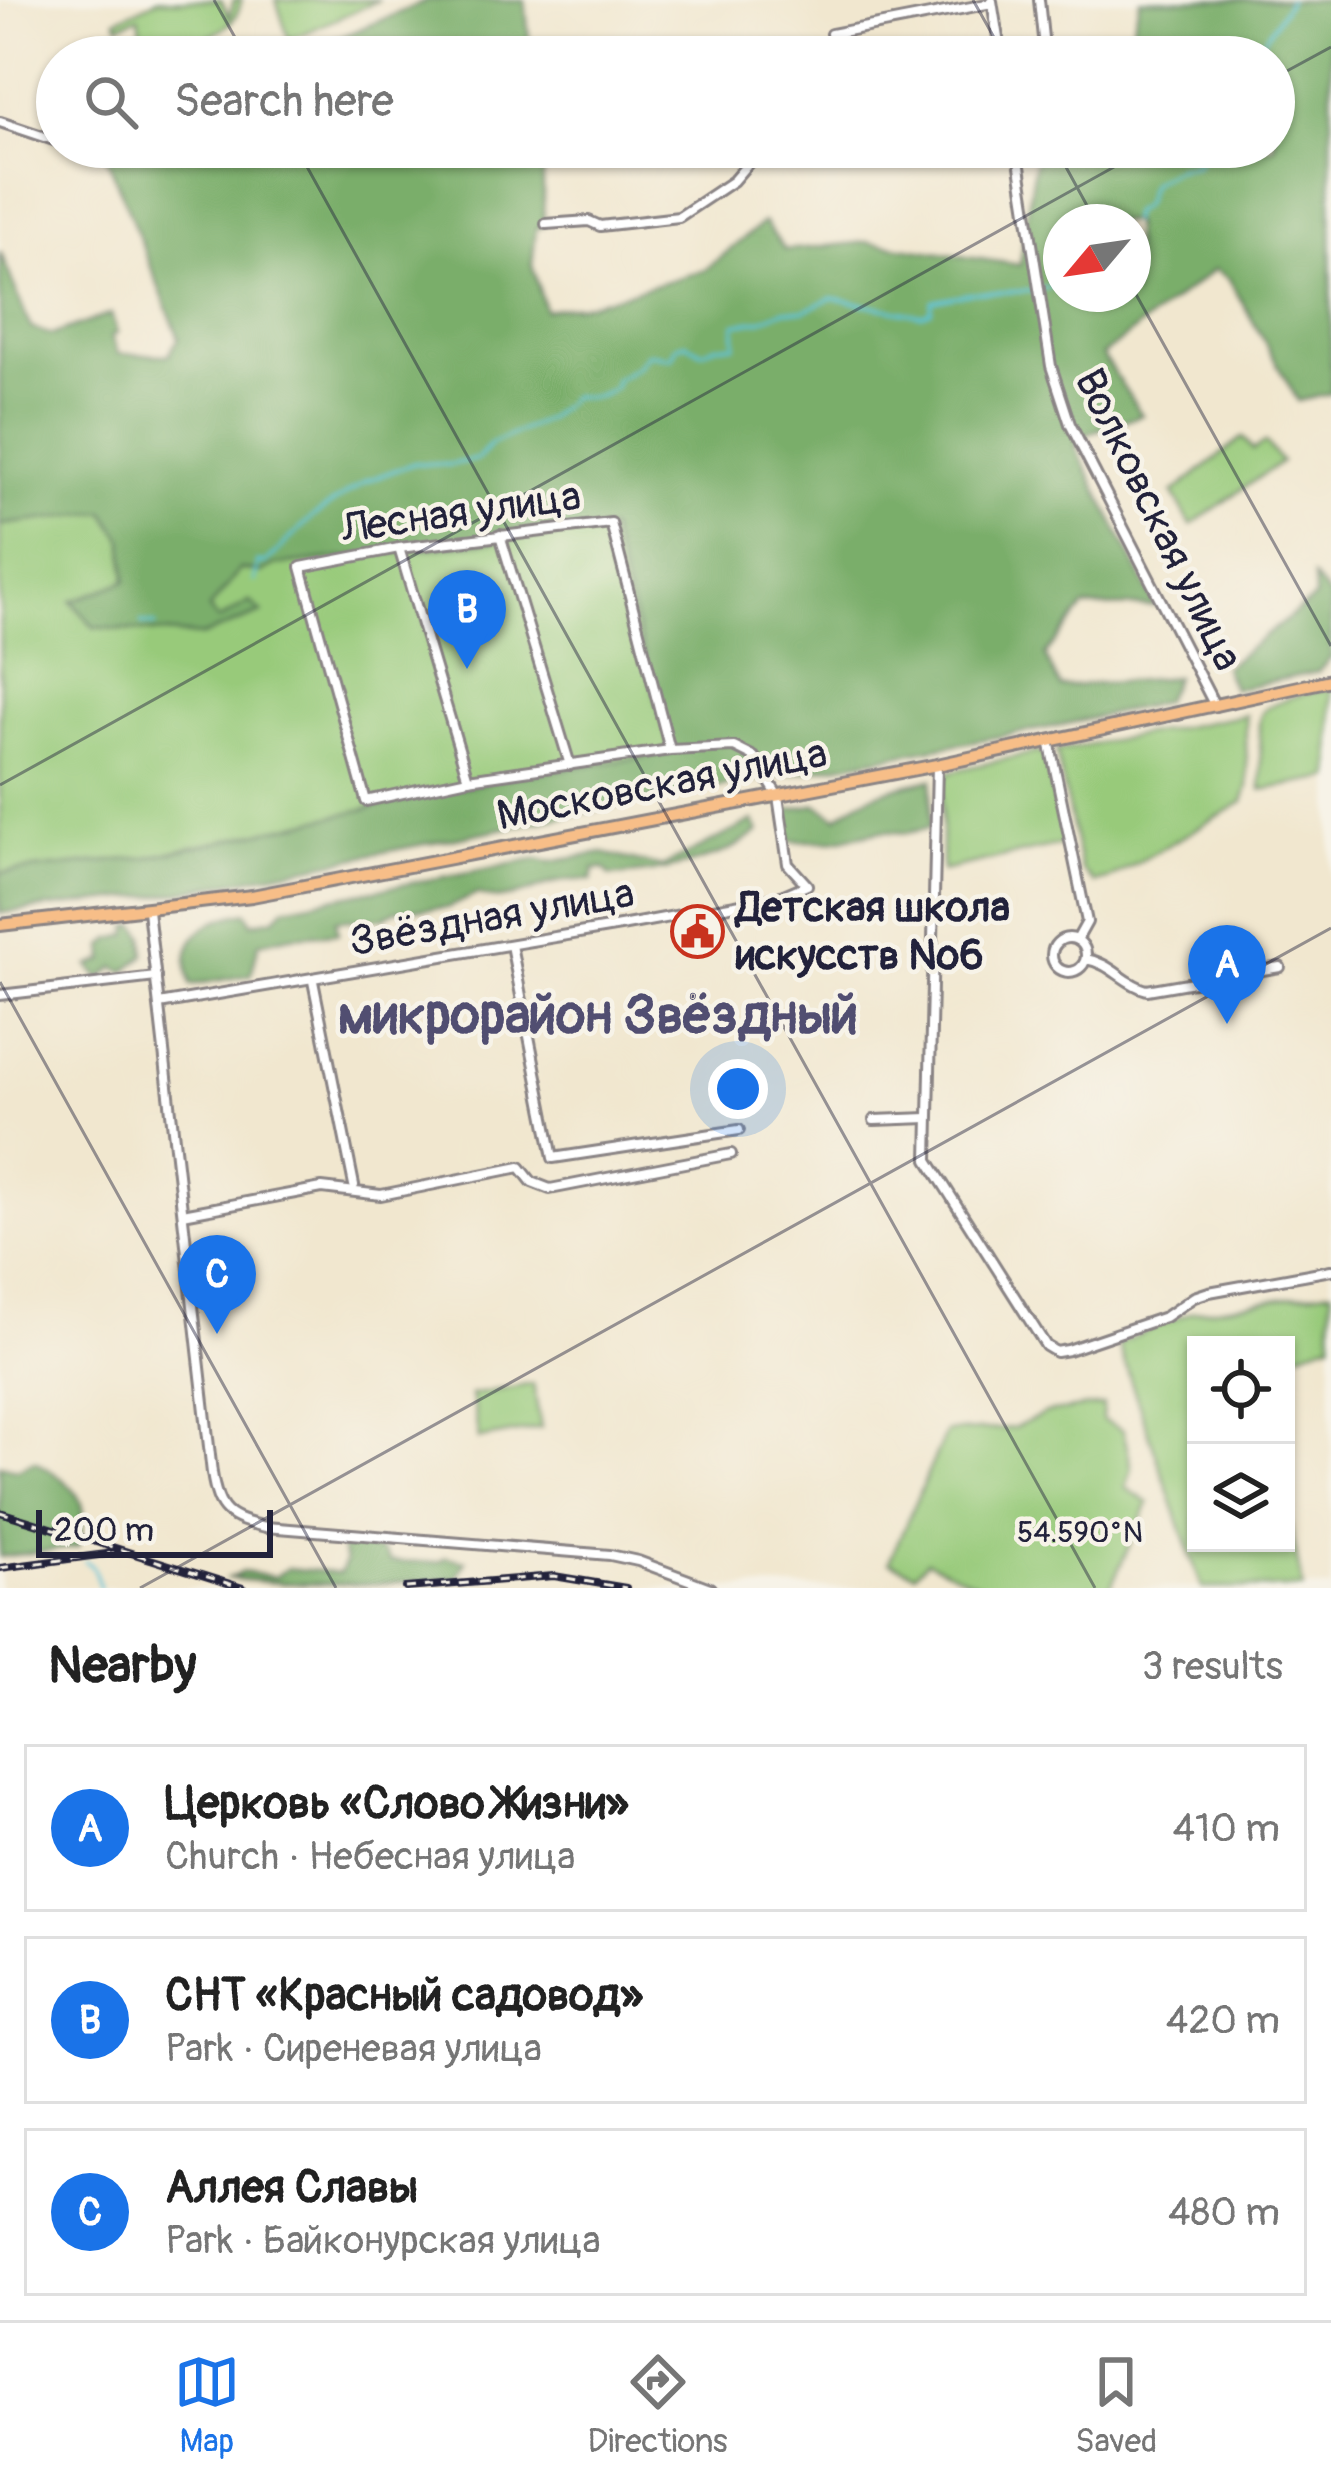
<!DOCTYPE html>
<meta charset="utf-8">
<style>
:root{--surface:#fff;--page:#f6f6f6;--text:#222;--muted:#767676;--line:#e0e0e0;--accent:#1a73e8}
body{margin:0;font-family:Pangolin,sans-serif;background:var(--page);color:var(--text)}
.controls{position:absolute;right:36px;bottom:36px;display:grid;overflow:hidden;border-radius:0px;box-shadow:0 3px 9px #0004}
.controls button{width:108px;height:108px;display:grid;place-items:center;padding:0;border:0;border-bottom:3px solid var(--line);background:var(--surface);color:var(--text);font:60px sans-serif}
.compass{position:absolute;left:1043px;top:204px;width:108px;height:108px;border-radius:50%;background:var(--surface);box-shadow:0 3px 9px #0004;rotate:241deg}
.scale{position:absolute;left:36px;bottom:30px;width:237px;box-sizing:border-box;padding-left:12px;border:6px solid #22223b;border-top:0;font-size:33px;line-height:42px;white-space:nowrap;color:#22223b;-webkit-text-stroke:9px #f7f3e8;paint-order:stroke}
.you{position:absolute;left:738px;top:1089px;width:42px;height:42px;margin:-30px;border:9px solid #fff;border-radius:50%;background:#1a73e8;box-shadow:0 0 0 18px #1a73e833}
.badge{display:grid;place-items:center;width:78px;height:78px;border-radius:50%;background:var(--accent);color:#fff;font-size:39px;font-weight:700}
.pin{position:absolute;translate:-50% -99px;filter:drop-shadow(0 3px 6px #0008)}
.pin::after{content:'';position:absolute;top:63px;width:42px;height:36px;background:inherit;clip-path:polygon(0 0,100% 0,50% 100%)}
.list{margin:0;padding:0;list-style:none}
h2{display:flex;justify-content:space-between;align-items:center;height:156px;margin:0;padding:0 48px;font-size:51px}
h2 small{font-size:39px;font-weight:400;color:var(--muted)}
.list li{display:grid;grid-template-columns:78px 1fr auto;gap:36px;align-items:center;box-sizing:border-box;height:168px;margin:0 24px 24px;padding:0 24px;border:3px solid var(--line);border-radius:0px}
.list b{display:block;font-size:45px;white-space:nowrap}
.list p{margin:0;font-size:39px;white-space:nowrap;color:var(--muted)}
.list em{font-size:39px;font-style:normal;color:var(--muted)}
.icon{flex:none;width:66px;height:66px;fill:none;stroke:currentColor;stroke-width:2;stroke-linecap:round;stroke-linejoin:round}
.map{position:relative;flex:none;width:1331px;height:1588px;overflow:hidden}
.search{position:absolute;background:var(--surface);box-shadow:0 3px 9px #0004;left:36px;right:36px;top:36px;height:132px;display:flex;align-items:center;gap:30px;box-sizing:border-box;padding:0 42px;border-radius:66px;color:var(--muted);font-size:45px}
.sheet{height:732px;background:var(--surface)}
nav{display:flex;justify-content:space-around;align-items:center;box-sizing:border-box;height:168px;border-top:3px solid var(--line);background:var(--surface);font-size:33px;color:var(--muted)}
nav a{display:grid;justify-items:center;gap:6px}
nav .on{color:var(--accent)}
.map>svg:first-child{display:block}
.green{fill:#98ca7a;stroke:#5d765a;stroke-width:3}
.forest{fill:#7aae6a;stroke:#4e6852;stroke-width:3;fill-rule:evenodd}
.lines{fill:none;stroke-linecap:round;stroke-linejoin:round}
.stream{stroke:#5dc5d9;stroke-width:3}
.minor-casing{stroke:#8a8485;stroke-width:14}
.primary-casing{stroke:#8a8485;stroke-width:16}
.minor{stroke:#fff;stroke-width:8}
.primary{stroke:#f7be88;stroke-width:10}
.rail-casing{stroke:#22223b;stroke-width:8}
.rail{stroke:#f7f3e8;stroke-width:3;stroke-dasharray:9;stroke-linecap:butt}
.ticks{fill:none;stroke:#22223b;stroke-width:3;stroke-opacity:0.45}
.labels{text-anchor:middle;dominant-baseline:central;stroke-width:9;stroke-linejoin:round;paint-order:stroke}
.street-label{font-size:42px;fill:#22223b;stroke:#f7f3e8}
.poi-label{font-size:42px;font-weight:bold;fill:#22223b;stroke:#f7f3e8;text-anchor:start}
.district-label{font-size:54px;font-weight:bold;fill:#514e71;stroke:#f7f3e8}
.ticks-label{font-size:30px;text-anchor:middle;fill:#22223b;stroke:#f7f3e8;stroke-width:9;stroke-linejoin:round;paint-order:stroke}
</style>
<div class="map">
<svg width="1331" height="1588" viewBox="0 0 1331 1588">
<rect width="100%" height="100%" fill="#f7f3e8"/>
<filter id="ink" filterUnits="userSpaceOnUse"><feTurbulence type="fractalNoise" baseFrequency=".00833" numOctaves="2"/><feDisplacementMap in="SourceGraphic" scale="24" xChannelSelector="R" yChannelSelector="G"/><feConvolveMatrix kernelMatrix="1 2 1 2 8 2 1 2 1" color-interpolation-filters="sRGB"/></filter>
<filter id="wash" filterUnits="userSpaceOnUse"><feTurbulence type="fractalNoise" baseFrequency=".004" numOctaves="4" result="noise"/><feDisplacementMap in="SourceGraphic" scale="48" xChannelSelector="R" yChannelSelector="G"/><feGaussianBlur stdDeviation="2.7" result="paint"/><feColorMatrix in="noise" values="0 0 0 0 0 0 0 0 0 0 0 0 0 0 0 0 0 1.4 0 .05"/><feComposite in="paint" operator="in"/></filter>
<g filter="url(#wash)">
<rect width="100%" height="100%" fill="#f1e7cf"/>
<g class="green">
<path d="M158,0H221L229,17L234,0H241C239,32 196,41 171,53L155,52L143,42L139,17L119,25L116,19Z"/>
<polygon points="276,0 379,0 289,40"/>
<polygon points="1243,437 1253,450 1265,442 1281,462 1191,525 1173,493"/>
<polygon points="105,511 124,541 126,582 72,602 94,627 202,636 261,613 250,602 218,621 209,608 241,569 261,573 276,565 610,528 672,754 514,776 149,857 0,873 0,525"/>
<path d="M1331,687V778L1261,790C1264,705 1234,711 1331,687Z"/>
<polygon points="1245,715 1248,787 1243,802 1107,880 1094,883 1081,869 1056,751"/>
<polygon points="1037,752 1045,756 1064,844 942,871 942,789 948,772"/>
<polygon points="1331,1290 1331,1342 1286,1356 1286,1345 1196,1345 1196,1543 1286,1543 1286,1506 1303,1588 1202,1588 1118,1344 1191,1312"/>
<polygon points="533,1384 541,1428 479,1439 471,1395"/>
<polygon points="1103,1405 1102,1420 1123,1430 1132,1468 1126,1488 1149,1503 1110,1588 987,1588 927,1561 915,1573 889,1562 946,1432 1014,1428 1046,1413"/>
</g>
<g class="forest">
<polygon points="429,0 525,0 531,57 293,57"/>
<path d="M1140,0H1331V394L1298,401L1229,279L1215,269L1102,355L1142,415L1089,433L1075,446L1156,606L1084,607L1045,655L1060,687L1175,677L1163,702L1058,726L684,793L170,894L0,913V873L149,857L514,776L672,753L609,529L276,565L261,573L241,569L209,609L218,620L250,602L262,613L202,636L94,627L72,601L126,581L124,541L105,512L0,525V251L31,328L52,335L111,314L117,333L111,336L118,354L168,355L179,338L103,147H542L544,226L536,228L532,265L545,310L592,303L705,270L764,222L785,250L868,242L1020,265L1034,163L1050,147H1274V57H1125ZM1061,222H1133V294H1061Z"/>
<polygon points="1314,578 1331,598 1331,658 1318,672 1233,689 1224,667 1315,598"/>
<path d="M932,779L930,828L907,833L881,831L831,841H790L785,811L817,804L837,817C866,792 895,787 932,779Z"/>
<path d="M753,821L759,831C724,861 655,875 610,876L604,869H594L592,880C579,880 564,879 553,883C530,891 501,906 478,894L447,908L397,910L382,918L336,920L338,933L291,936L259,943L251,975L191,985C176,938 205,919 247,912L252,923L275,918L284,907L538,859L549,862L603,853L662,867Z"/>
<polygon points="136,925 144,935 145,955 124,972 115,967 100,979 89,966 105,960 104,946 111,939 128,935 129,927"/>
<path d="M35,1461C75,1485 92,1498 78,1547L0,1557V1465L17,1469Z"/>
<path d="M340,1543L382,1551L390,1562H439L447,1557L466,1561L457,1578C382,1585 302,1588 228,1578L242,1572L275,1577L287,1568L340,1573L345,1562Z"/>
</g>
<g class="lines">
<g class="stream">
<polyline points="1253,57 1289,0"/>
<path d="M1130,222L1132,212C1149,206 1144,196 1151,183L1177,168L1196,165L1199,161L1197,147"/>
<path d="M255,581L258,562L265,564L311,518L366,481L415,463L448,465L478,459L491,444L547,419L572,396C592,399 598,398 615,387V380L638,366L648,353L671,358L677,346L686,343L702,352L718,345H735V324L762,320L784,310L804,311L832,298L921,315L931,311L932,301L972,293L1033,291L1061,284"/>
<polyline points="141,623 156,625"/>
<polyline points="85,1561 93,1567 100,1588"/>
</g>
</g>
</g>
<g filter="url(#ink)">
<g class="lines">
<defs>
<g id="minor">
<polyline points="1039,0 1045,57"/>
<polyline points="992,1 1001,57"/>
<polyline points="831,34 992,3"/>
<polyline points="0,122 57,141"/>
<polyline points="999,147 1018,156"/>
<polyline points="1017,147 1051,366 1070,424 1215,706"/>
<polyline points="546,224 589,221 600,226 679,217 733,181 762,147"/>
<polyline points="500,535 570,765"/>
<polyline points="399,548 468,779"/>
<polyline points="1049,740 1087,922 1077,940"/>
<polyline points="937,765 928,1160 1046,1346 1056,1352 1068,1350 1165,1317 1194,1297 1209,1292 1331,1270"/>
<path d="M148,910L212,1473C218,1513 228,1518 266,1527L610,1555L638,1561L710,1588"/>
<circle cx="1069" cy="955" r="17"/>
<polyline points="511,945 553,1158 739,1130"/>
<path d="M1086,959C1111,963 1124,984 1147,990L1280,967"/>
<polyline points="313,981 354,1185"/>
<polyline points="0,995 156,977"/>
<polyline points="159,1004 626,925 779,897 807,885 788,864 778,796 754,757 734,747 670,750 468,779 366,801 301,567 399,548 611,523 670,750"/>
<polyline points="874,1120 928,1118"/>
<polyline points="183,1214 322,1188 381,1195 520,1167 532,1182 550,1189 731,1154"/>
</g>
<polyline id="primary" points="0,925 252,896 937,765 1331,680"/>
</defs>
<use href="#minor" class="minor-casing"/>
<use href="#primary" class="primary-casing"/>
<use href="#minor" class="minor"/>
<use href="#primary" class="primary"/>
<defs>
<g id="rail">
<polyline points="0,1512 243,1588"/>
<polyline points="0,1568 114,1553"/>
<polyline points="406,1588 554,1576 626,1588"/>
</g>
</defs>
<use href="#rail" class="rail-casing"/>
<use href="#rail" class="rail"/>
</g>
</g>
<path class="ticks" d="M214,0L246,57M973,0L1005,57M1274,78L1331,47M296,147L1095,1588M1055,147L1096,222M1133,289L1331,646M0,785L1150,147M0,982L336,1588M140,1588L1331,928"/>
<defs>
<symbol id="civic-ring" viewBox="-11 -11 22 22"><circle r="9.5" fill="#f7f3e8" stroke="#c8321e" stroke-width="1.5"/><path d="M-.6-6.5H3V-4.5H.6V-3L4-1V1h2V6H-6V1h2V-1L-.6-3ZM-1.2 2.5V6h2.4V2.5Z" fill="#c8321e"/></symbol>
</defs>
<g fill-rule="evenodd">
<use href="#civic-ring" x="668" y="902" width="59" height="59"/>
</g>
<g class="labels">
<g class="street-label">
<text transform="translate(461 513) rotate(-8)">Лесная улица</text>
<text transform="translate(1158 520) rotate(64)">Волковская улица</text>
<text transform="translate(662 785) rotate(-11)">Московская улица</text>
<text transform="translate(492 918) rotate(-10)">Звёздная улица</text>
</g>
<g class="poi-label">
<text x="736" y="908">Детская школа<tspan x="736" dy="48">искусств №6</tspan></text>
</g>
<g class="district-label">
<text x="598" y="1016">микрорайон Звёздный</text>
</g>
</g>
<g class="ticks-label">
<text x="1080" y="1542">54.590°N</text>
</g>
</svg>
<div class="controls">
<button><svg class="icon" aria-label="locate" viewBox="0 0 24 24"><circle cx="12" cy="12" r="6"/><path d="M12 2v4M12 18v4M2 12h4M18 12h4"/></svg></button>
<button><svg class="icon" aria-label="layers" viewBox="0 0 24 24"><path d="M12 4l9 5-9 5-9-5zM3 14l9 5 9-5"/></svg></button>
</div>
<svg class="compass" viewBox="-18 -18 36 36"><path d="M0-13l5 13h-10z" fill="#e53935"/><path d="M0 13l5-13h-10z" fill="#767676"/></svg>
<div class="scale">200 m</div>
<div class="you"></div>
<div class="pin badge" style="left:1227px;top:1024px">A</div>
<div class="pin badge" style="left:467px;top:669px">B</div>
<div class="pin badge" style="left:217px;top:1334px">C</div>
<div class="search"><svg class="icon" aria-label="search" viewBox="0 0 24 24"><circle cx="10" cy="10" r="6"/><path d="M15 15l6 6"/></svg>Search here</div>
</div>
<section class="sheet">
<h2>Nearby<small>3 results</small></h2>
<ul class="list">
<li><span class="badge">A</span><div><b>Церковь «Слово Жизни»</b><p>Church · Небесная улица</p></div><em>410 m</em></li>
<li><span class="badge">B</span><div><b>СНТ «Красный садовод»</b><p>Park · Сиреневая улица</p></div><em>420 m</em></li>
<li><span class="badge">C</span><div><b>Аллея Славы</b><p>Park · Байконурская улица</p></div><em>480 m</em></li>
</ul>
</section>
<nav>
<a class="on"><svg class="icon" aria-label="map" viewBox="0 0 24 24"><path d="M3 6l6-2 6 2 6-2v14l-6 2-6-2-6 2zM9 4v14M15 6v14"/></svg>Map</a>
<a><svg class="icon" aria-label="directions" viewBox="0 0 24 24"><path d="M12 3l9 9-9 9-9-9zM9 14v-3h6M13 9l2 2-2 2"/></svg>Directions</a>
<a><svg class="icon" aria-label="saved" viewBox="0 0 24 24"><path d="M7 4h10v16l-5-4-5 4z"/></svg>Saved</a>
</nav>
